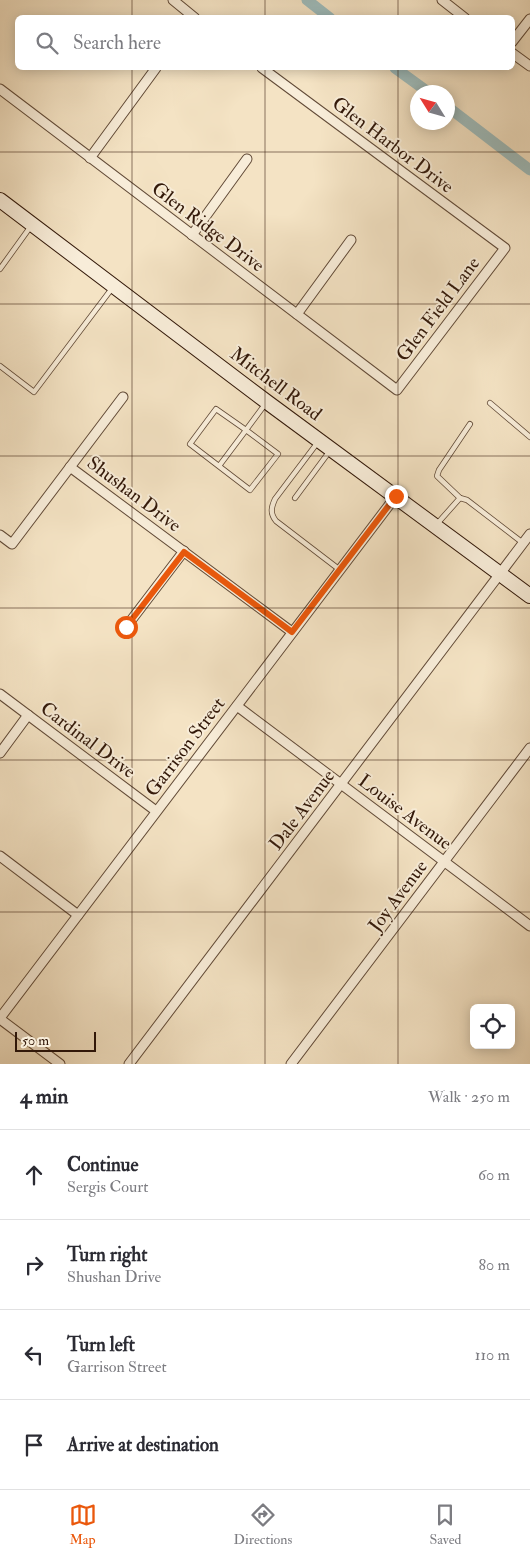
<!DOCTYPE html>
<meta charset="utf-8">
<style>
:root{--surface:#fff;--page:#f7f7f7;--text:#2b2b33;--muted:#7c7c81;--line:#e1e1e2;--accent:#ea580c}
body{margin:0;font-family:"IM FELL Double Pica",serif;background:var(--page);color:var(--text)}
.controls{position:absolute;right:15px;bottom:15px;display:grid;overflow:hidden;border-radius:8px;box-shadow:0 2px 12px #0003}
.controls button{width:45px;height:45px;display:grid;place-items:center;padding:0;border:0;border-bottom:1px solid var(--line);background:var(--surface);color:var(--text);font:25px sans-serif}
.compass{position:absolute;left:410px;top:85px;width:45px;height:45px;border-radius:50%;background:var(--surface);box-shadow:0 2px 12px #0003;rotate:307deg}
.scale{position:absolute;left:15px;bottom:12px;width:81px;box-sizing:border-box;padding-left:5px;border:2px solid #321809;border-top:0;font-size:14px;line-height:18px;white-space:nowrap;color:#321809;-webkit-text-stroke:4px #f8edd9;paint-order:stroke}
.stop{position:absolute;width:15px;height:15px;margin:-11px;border:4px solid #ea580c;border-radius:50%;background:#fff}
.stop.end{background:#ea580c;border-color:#fff;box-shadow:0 1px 5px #0008}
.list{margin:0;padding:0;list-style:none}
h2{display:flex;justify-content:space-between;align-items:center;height:65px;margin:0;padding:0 20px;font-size:21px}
h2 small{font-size:16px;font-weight:400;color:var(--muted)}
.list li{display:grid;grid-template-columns:32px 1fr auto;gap:15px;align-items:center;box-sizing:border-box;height:90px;padding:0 20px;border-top:1px solid var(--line)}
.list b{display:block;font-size:19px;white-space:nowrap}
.list p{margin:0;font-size:16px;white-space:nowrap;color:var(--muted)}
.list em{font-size:16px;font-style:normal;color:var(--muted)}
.icon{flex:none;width:28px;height:28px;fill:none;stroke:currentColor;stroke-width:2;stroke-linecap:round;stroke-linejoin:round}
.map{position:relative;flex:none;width:530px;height:1064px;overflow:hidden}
.search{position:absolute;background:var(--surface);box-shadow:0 2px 12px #0003;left:15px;right:15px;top:15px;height:55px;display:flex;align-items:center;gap:12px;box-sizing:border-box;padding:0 18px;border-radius:8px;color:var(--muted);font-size:19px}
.sheet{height:425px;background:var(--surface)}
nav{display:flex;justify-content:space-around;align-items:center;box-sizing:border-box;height:70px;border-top:1px solid var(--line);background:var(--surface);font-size:14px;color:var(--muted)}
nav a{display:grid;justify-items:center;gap:2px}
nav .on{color:var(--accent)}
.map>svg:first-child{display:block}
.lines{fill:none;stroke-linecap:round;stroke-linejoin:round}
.canal{stroke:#9ebcbc;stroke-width:11}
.service-casing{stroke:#624b38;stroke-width:6}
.minor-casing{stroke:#624b38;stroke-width:11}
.secondary-casing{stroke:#321809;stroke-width:16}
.service{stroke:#f8edd9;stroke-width:4.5}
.minor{stroke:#f8edd9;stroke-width:9}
.secondary{stroke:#f8edd9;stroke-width:14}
.route{stroke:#ea580c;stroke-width:6}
.grid{fill:none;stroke:#321809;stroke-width:1;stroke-opacity:0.55}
.labels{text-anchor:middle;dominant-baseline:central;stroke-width:4;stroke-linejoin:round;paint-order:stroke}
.street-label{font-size:19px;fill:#321809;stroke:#f8edd9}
</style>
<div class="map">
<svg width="530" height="1064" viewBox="0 0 530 1064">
<rect width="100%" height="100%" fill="#f4e3c4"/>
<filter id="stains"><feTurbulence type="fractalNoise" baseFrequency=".004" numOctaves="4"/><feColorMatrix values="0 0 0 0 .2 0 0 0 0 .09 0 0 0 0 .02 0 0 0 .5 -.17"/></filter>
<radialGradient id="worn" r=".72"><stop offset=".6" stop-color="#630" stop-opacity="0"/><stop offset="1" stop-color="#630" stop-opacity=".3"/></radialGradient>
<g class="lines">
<g class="canal">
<polyline points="307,0 330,18"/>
<polyline points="395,68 428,92"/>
<polyline points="448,107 530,170"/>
</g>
<defs>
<g id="service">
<polyline points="0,269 31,226"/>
<polyline points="0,366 34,392 113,287"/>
<polyline points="490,403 530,437"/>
<path d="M318,442L275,499C271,508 270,513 276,521L340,570"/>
<polyline points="219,466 246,430 216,409 190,444 250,490 278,454 246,430 266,403"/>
<polyline points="295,498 329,452"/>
<polyline points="460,498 437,476 439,470 470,424"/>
<polyline points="436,525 460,498 467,500 523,543"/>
</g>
<g id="minor">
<polyline points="173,0 195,18"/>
<polyline points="442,0 465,18"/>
<polyline points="512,42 530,19"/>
<polyline points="512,53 530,66"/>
<polyline points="0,89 397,390 505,248 262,68"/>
<polyline points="90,158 156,68"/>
<polyline points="192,235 247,159"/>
<polyline points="297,314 351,240"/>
<polyline points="70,467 292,632"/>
<polyline points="0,535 12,544 123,397"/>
<polyline points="126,627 184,551"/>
<polyline points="0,694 156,811"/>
<polyline points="237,706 530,926"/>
<polyline points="0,753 28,715"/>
<polyline points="0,856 78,915"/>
<polyline points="0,1018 396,496"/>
<polyline points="0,1019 60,1064"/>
<polyline points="129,1064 530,534"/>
<polyline points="291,1064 530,748"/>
</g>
<polyline id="secondary" points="0,200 267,402 530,596"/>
</defs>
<use href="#service" class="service-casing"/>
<use href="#minor" class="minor-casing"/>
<use href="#secondary" class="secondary-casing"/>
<use href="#service" class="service"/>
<use href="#minor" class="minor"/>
<use href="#secondary" class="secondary"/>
</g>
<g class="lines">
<polyline class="route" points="126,627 184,552 292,632 396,496"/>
</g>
<path class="grid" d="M132,0V18M265,0V18M398,0V18M132,68V1064M265,68V1064M398,68V1064M0,152H530M0,304H530M0,456H530M0,608H530M0,760H530M0,912H530"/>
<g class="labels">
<g class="street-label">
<text transform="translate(393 145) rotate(37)">Glen Harbor Drive</text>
<text transform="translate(208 227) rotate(37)">Glen Ridge Drive</text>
<text transform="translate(438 309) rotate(-53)">Glen Field Lane</text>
<text transform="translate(276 384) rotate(37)">Mitchell Road</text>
<text transform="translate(134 494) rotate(37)">Shushan Drive</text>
<text transform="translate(88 740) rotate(37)">Cardinal Drive</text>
<text transform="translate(185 747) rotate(-53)">Garrison Street</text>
<text transform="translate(302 810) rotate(-53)">Dale Avenue</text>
<text transform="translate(405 812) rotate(37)">Louise Avenue</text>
<text transform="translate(398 896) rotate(-53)">Joy Avenue</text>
</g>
</g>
<rect width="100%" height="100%" filter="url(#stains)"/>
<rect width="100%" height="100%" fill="url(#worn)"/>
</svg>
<div class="controls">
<button><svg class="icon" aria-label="locate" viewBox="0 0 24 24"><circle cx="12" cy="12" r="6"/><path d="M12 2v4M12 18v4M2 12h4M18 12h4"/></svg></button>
</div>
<svg class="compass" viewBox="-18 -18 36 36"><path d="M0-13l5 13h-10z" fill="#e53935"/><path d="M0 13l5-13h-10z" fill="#7c7c81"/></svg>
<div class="scale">50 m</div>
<div class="stop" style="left:126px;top:627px"></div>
<div class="stop end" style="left:396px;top:496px"></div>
<div class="search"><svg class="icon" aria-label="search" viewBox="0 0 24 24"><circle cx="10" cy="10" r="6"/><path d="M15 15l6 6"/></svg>Search here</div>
</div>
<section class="sheet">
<h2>4 min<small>Walk · 250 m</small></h2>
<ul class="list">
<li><svg class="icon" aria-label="ahead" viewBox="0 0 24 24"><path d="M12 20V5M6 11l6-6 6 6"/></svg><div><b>Continue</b><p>Sergis Court</p></div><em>60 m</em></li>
<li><svg class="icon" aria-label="right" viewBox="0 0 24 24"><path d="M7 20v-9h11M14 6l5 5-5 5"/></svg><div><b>Turn right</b><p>Shushan Drive</p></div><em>80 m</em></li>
<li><svg class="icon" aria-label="left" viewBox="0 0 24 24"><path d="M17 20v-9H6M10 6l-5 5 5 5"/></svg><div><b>Turn left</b><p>Garrison Street</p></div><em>110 m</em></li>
<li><svg class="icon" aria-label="arrive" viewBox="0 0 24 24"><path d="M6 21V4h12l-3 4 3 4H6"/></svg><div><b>Arrive at destination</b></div></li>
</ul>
</section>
<nav>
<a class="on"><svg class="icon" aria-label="map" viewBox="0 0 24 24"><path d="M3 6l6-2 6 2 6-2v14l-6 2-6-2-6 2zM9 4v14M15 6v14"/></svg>Map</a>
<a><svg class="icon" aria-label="directions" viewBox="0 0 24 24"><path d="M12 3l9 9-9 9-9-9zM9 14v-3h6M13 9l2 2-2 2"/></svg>Directions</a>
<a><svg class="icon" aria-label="saved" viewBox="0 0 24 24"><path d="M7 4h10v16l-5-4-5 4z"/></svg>Saved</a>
</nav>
